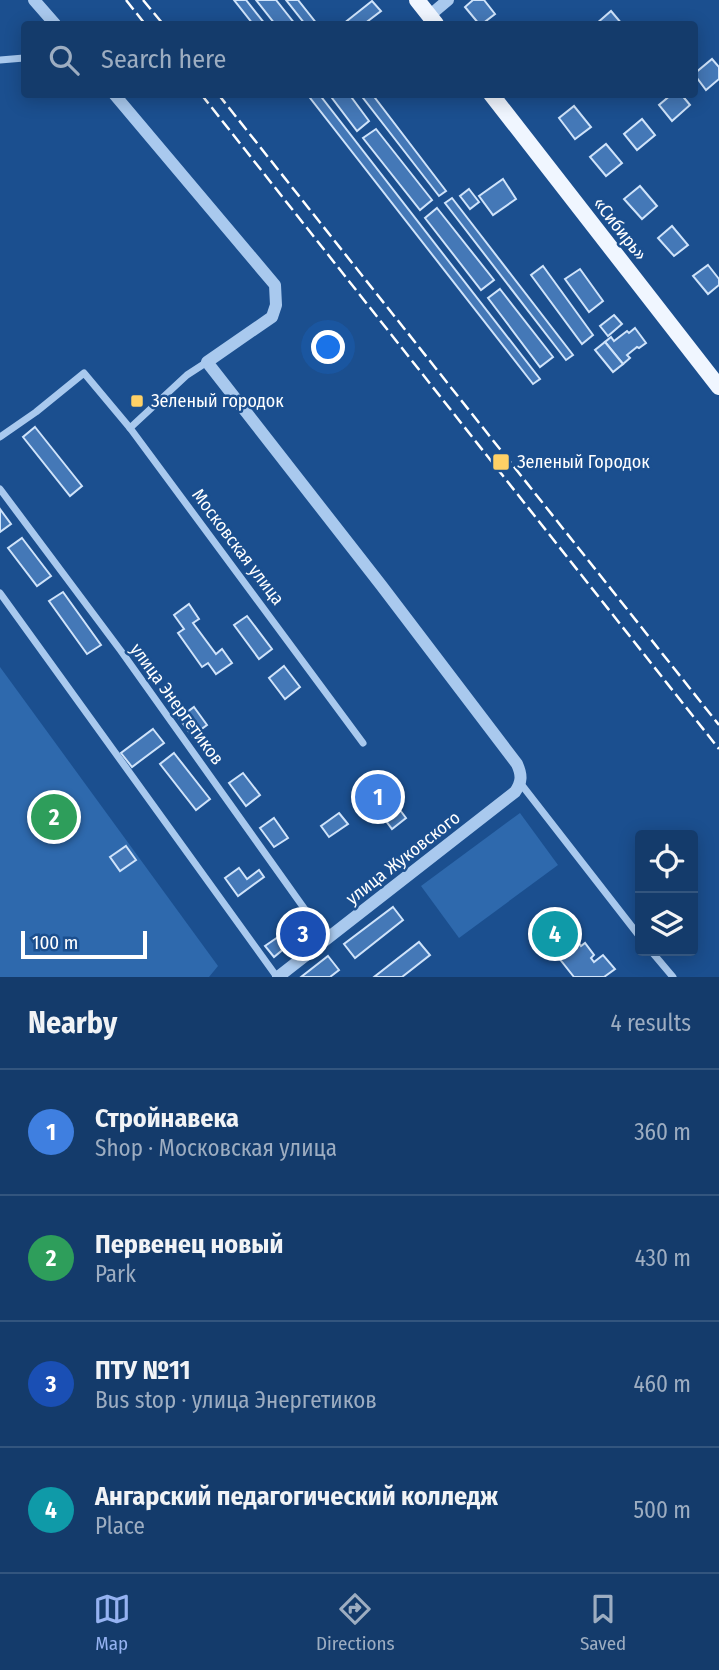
<!DOCTYPE html>
<meta charset="utf-8">
<style>
:root{--surface:#143b6b;--page:#1d4271;--text:#f1f3f6;--muted:#9dadc1;--line:#33557e;--accent:#95b2f1}
body{margin:0;font-family:"Fira Sans Condensed",sans-serif;background:var(--page);color:var(--text)}
.controls{position:absolute;right:21px;bottom:21px;display:grid;overflow:hidden;border-radius:7px;box-shadow:0 4px 18px #0003}
.controls button{width:63px;height:63px;display:grid;place-items:center;padding:0;border:0;border-bottom:2px solid var(--line);background:var(--surface);color:var(--text);font:35px sans-serif}
.scale{position:absolute;left:21px;bottom:18px;width:126px;box-sizing:border-box;padding-left:7px;border:4px solid #fff;border-top:0;font-size:19px;line-height:24px;white-space:nowrap;color:#fff;-webkit-text-stroke:5px #1b4f8f;paint-order:stroke}
.you{position:absolute;left:329px;top:348px;width:24px;height:24px;margin:-18px;border:5px solid #fff;border-radius:50%;background:#1a73e8;box-shadow:0 0 0 10px #1a73e833}
.badge{display:grid;place-items:center;width:46px;height:46px;border-radius:50%;background:var(--accent);color:#fff;font-size:23px;font-weight:700}
.pin{position:absolute;translate:-50% -50%;border:4px solid #fff;box-shadow:0 2px 7px #0006}
.list{margin:0;padding:0;list-style:none}
h2{display:flex;justify-content:space-between;align-items:center;height:91px;margin:0;padding:0 28px;font-size:30px}
h2 small{font-size:23px;font-weight:400;color:var(--muted)}
.list li{display:grid;grid-template-columns:46px 1fr auto;gap:21px;align-items:center;box-sizing:border-box;height:126px;padding:0 28px;border-top:2px solid var(--line)}
.list b{display:block;font-size:26px;white-space:nowrap}
.list p{margin:0;font-size:23px;white-space:nowrap;color:var(--muted)}
.list em{font-size:23px;font-style:normal;color:var(--muted)}
.icon{flex:none;width:38px;height:38px;fill:none;stroke:currentColor;stroke-width:2;stroke-linecap:round;stroke-linejoin:round}
.map{position:relative;flex:none;width:719px;height:977px;overflow:hidden}
.search{position:absolute;background:var(--surface);box-shadow:0 4px 18px #0003;left:21px;right:21px;top:21px;height:77px;display:flex;align-items:center;gap:18px;box-sizing:border-box;padding:0 24px;border-radius:7px;color:var(--muted);font-size:26px}
.sheet{height:595px;background:var(--surface)}
nav{display:flex;justify-content:space-around;align-items:center;box-sizing:border-box;height:98px;border-top:2px solid var(--line);background:var(--surface);font-size:19px;color:var(--muted)}
nav a{display:grid;justify-items:center;gap:4px}
nav .on{color:var(--accent)}
.map>svg:first-child{display:block}
.green{fill:#2e69ad}
.building{fill:#4478b7;stroke:#cfe3fa;stroke-width:2}
.lines{fill:none;stroke-linecap:round;stroke-linejoin:round}
.minor{stroke:#a9c9ee;stroke-width:7}
.tertiary{stroke:#a9c9ee;stroke-width:12}
.primary{stroke:#f0f6ff;stroke-width:16}
.rail{stroke:#fff;stroke-width:2.5;stroke-dasharray:12 5;stroke-linecap:butt}
.poi-dot{fill:#ffd166;stroke:#1b4f8f;stroke-width:2.5}
.labels{text-anchor:middle;dominant-baseline:central;stroke-width:5;stroke-linejoin:round;paint-order:stroke}
.street-label{font-size:18px;fill:#fff;stroke:#1b4f8f}
.poi-label{font-size:18px;fill:#fff;stroke:#1b4f8f;text-anchor:start}
</style>
<div class="map">
<svg width="719" height="977" viewBox="0 0 719 977">
<rect width="100%" height="100%" fill="#1b4f8f"/>
<g class="green">
<polygon points="0,667 218,966 209,977 0,977"/>
<polygon points="520,813 558,865 459,938 421,886"/>
</g>
<g class="building">
<polygon points="234,0 246,0 265,24 253,24"/>
<polygon points="256,0 276,0 295,24 275,24"/>
<polygon points="286,0 298,0 317,24 305,24"/>
<polygon points="473,0 484,0 495,14 482,24 479,24 465,7"/>
<polygon points="372,1 381,11 364,24 343,24"/>
<polygon points="611,11 622,24 596,24"/>
<polygon points="712,59 719,67 719,79 706,90 694,74"/>
<polygon points="307,94 319,94 540,379 533,384"/>
<polygon points="329,94 349,94 369,121 357,131"/>
<polygon points="360,94 372,94 446,191 439,196"/>
<polygon points="672,94 681,94 690,105 672,121 659,105"/>
<polygon points="574,106 591,127 575,139 559,118"/>
<polygon points="642,119 655,135 637,150 624,134"/>
<polygon points="376,129 432,200 420,210 363,138"/>
<polygon points="606,144 622,163 606,176 590,157"/>
<polygon points="503,179 516,199 493,215 479,196"/>
<polygon points="640,186 657,206 642,219 624,199"/>
<polygon points="469,189 479,202 470,209 460,196"/>
<polygon points="452,198 573,355 566,360 445,203"/>
<polygon points="437,208 494,280 481,290 425,218"/>
<polygon points="672,226 688,245 674,256 658,238"/>
<polygon points="708,265 719,279 719,285 708,294 693,276"/>
<polygon points="543,266 593,335 582,344 531,275"/>
<polygon points="580,269 603,301 589,312 565,279"/>
<polygon points="500,289 553,357 540,367 488,298"/>
<polygon points="614,315 622,324 608,336 600,326"/>
<polygon points="635,328 646,343 639,348 637,347 627,355 630,358 623,364 605,342 611,337 614,341 627,331 629,333"/>
<polygon points="605,342 623,364 613,372 595,350"/>
<polygon points="35,427 82,486 70,496 23,437"/>
<polygon points="0,509 11,524 0,532"/>
<polygon points="22,538 51,576 37,586 8,548"/>
<polygon points="63,592 101,645 87,654 49,601"/>
<polygon points="189,604 199,619 193,623 216,654 222,649 232,663 216,674 208,663 202,667 178,633 184,629 174,615"/>
<polygon points="247,616 272,649 259,659 234,625"/>
<polygon points="284,666 300,687 285,699 269,678"/>
<polygon points="194,707 207,725 192,736 179,718"/>
<polygon points="153,729 164,743 132,767 121,753"/>
<polygon points="174,753 210,799 196,810 160,764"/>
<polygon points="243,773 260,795 246,806 229,783"/>
<polygon points="379,782 406,818 392,829 365,793"/>
<polygon points="339,813 348,824 329,837 321,826"/>
<polygon points="274,818 288,838 274,847 260,828"/>
<polygon points="126,846 136,860 120,871 110,857"/>
<polygon points="239,868 247,879 259,870 264,877 238,896 225,878"/>
<polygon points="393,907 403,920 355,958 344,944"/>
<polygon points="551,909 581,946 585,943 594,955 591,958 594,962 603,955 615,969 604,977 574,977 532,924"/>
<polygon points="278,937 286,947 274,957 265,946"/>
<polygon points="419,942 430,955 402,977 374,977"/>
<polygon points="328,956 339,970 330,977 301,977"/>
</g>
<g class="lines">
<g class="minor">
<polyline points="0,60 24,58"/>
<polyline points="130,428 187,375 207,362"/>
<polyline points="0,437 36,412 84,373 130,428 363,743"/>
<polyline points="0,489 121,651 326,939"/>
<polyline points="0,593 277,977"/>
<polyline points="521,784 640,937"/>
<polyline points="651,951 673,977"/>
</g>
<g class="tertiary">
<polyline points="34,0 55,24"/>
<polyline points="429,16 448,0"/>
<path d="M114,94L275,285L276,305L272,317L207,362L381,585L517,764C522,775 522,782 515,792L278,977"/>
</g>
<g class="primary">
<polyline points="417,0 436,24"/>
<polyline points="491,94 719,387"/>
</g>
<g class="rail">
<polyline points="126,0 145,24"/>
<polyline points="143,0 163,24"/>
<polyline points="201,94 719,749"/>
<polyline points="218,94 719,725"/>
</g>
</g>
<g class="poi-dot">
<rect x="130" y="394" width="14" height="14" rx="3.5"/>
<rect x="492" y="453" width="18" height="18" rx="3.5"/>
</g>
<g class="labels">
<g class="street-label">
<text transform="translate(620 229) rotate(52)">«Сибирь»</text>
<text transform="translate(238 547) rotate(53)">Московская улица</text>
<text transform="translate(177 704) rotate(54)">улица Энергетиков</text>
<text transform="translate(403 858) rotate(-38)">улица Жуковского</text>
</g>
<g class="poi-label">
<text x="151" y="401">Зеленый городок</text>
<text x="517" y="462">Зеленый Городок</text>
</g>
</g>
</svg>
<div class="controls">
<button><svg class="icon" aria-label="locate" viewBox="0 0 24 24"><circle cx="12" cy="12" r="6"/><path d="M12 2v4M12 18v4M2 12h4M18 12h4"/></svg></button>
<button><svg class="icon" aria-label="layers" viewBox="0 0 24 24"><path d="M12 4l9 5-9 5-9-5zM3 14l9 5 9-5"/></svg></button>
</div>
<div class="scale">100 m</div>
<div class="you"></div>
<div class="pin badge" style="left:378px;top:797px;background:#3f7fe0">1</div>
<div class="pin badge" style="left:54px;top:817px;background:#2e9e5b">2</div>
<div class="pin badge" style="left:303px;top:934px;background:#1a4fb4">3</div>
<div class="pin badge" style="left:555px;top:934px;background:#0f9aa8">4</div>
<div class="search"><svg class="icon" aria-label="search" viewBox="0 0 24 24"><circle cx="10" cy="10" r="6"/><path d="M15 15l6 6"/></svg>Search here</div>
</div>
<section class="sheet">
<h2>Nearby<small>4 results</small></h2>
<ul class="list">
<li><span class="badge" style="background:#3f7fe0">1</span><div><b>Стройнавека</b><p>Shop · Московская улица</p></div><em>360 m</em></li>
<li><span class="badge" style="background:#2e9e5b">2</span><div><b>Первенец новый</b><p>Park</p></div><em>430 m</em></li>
<li><span class="badge" style="background:#1a4fb4">3</span><div><b>ПТУ №11</b><p>Bus stop · улица Энергетиков</p></div><em>460 m</em></li>
<li><span class="badge" style="background:#0f9aa8">4</span><div><b>Ангарский педагогический колледж</b><p>Place</p></div><em>500 m</em></li>
</ul>
</section>
<nav>
<a class="on"><svg class="icon" aria-label="map" viewBox="0 0 24 24"><path d="M3 6l6-2 6 2 6-2v14l-6 2-6-2-6 2zM9 4v14M15 6v14"/></svg>Map</a>
<a><svg class="icon" aria-label="directions" viewBox="0 0 24 24"><path d="M12 3l9 9-9 9-9-9zM9 14v-3h6M13 9l2 2-2 2"/></svg>Directions</a>
<a><svg class="icon" aria-label="saved" viewBox="0 0 24 24"><path d="M7 4h10v16l-5-4-5 4z"/></svg>Saved</a>
</nav>
